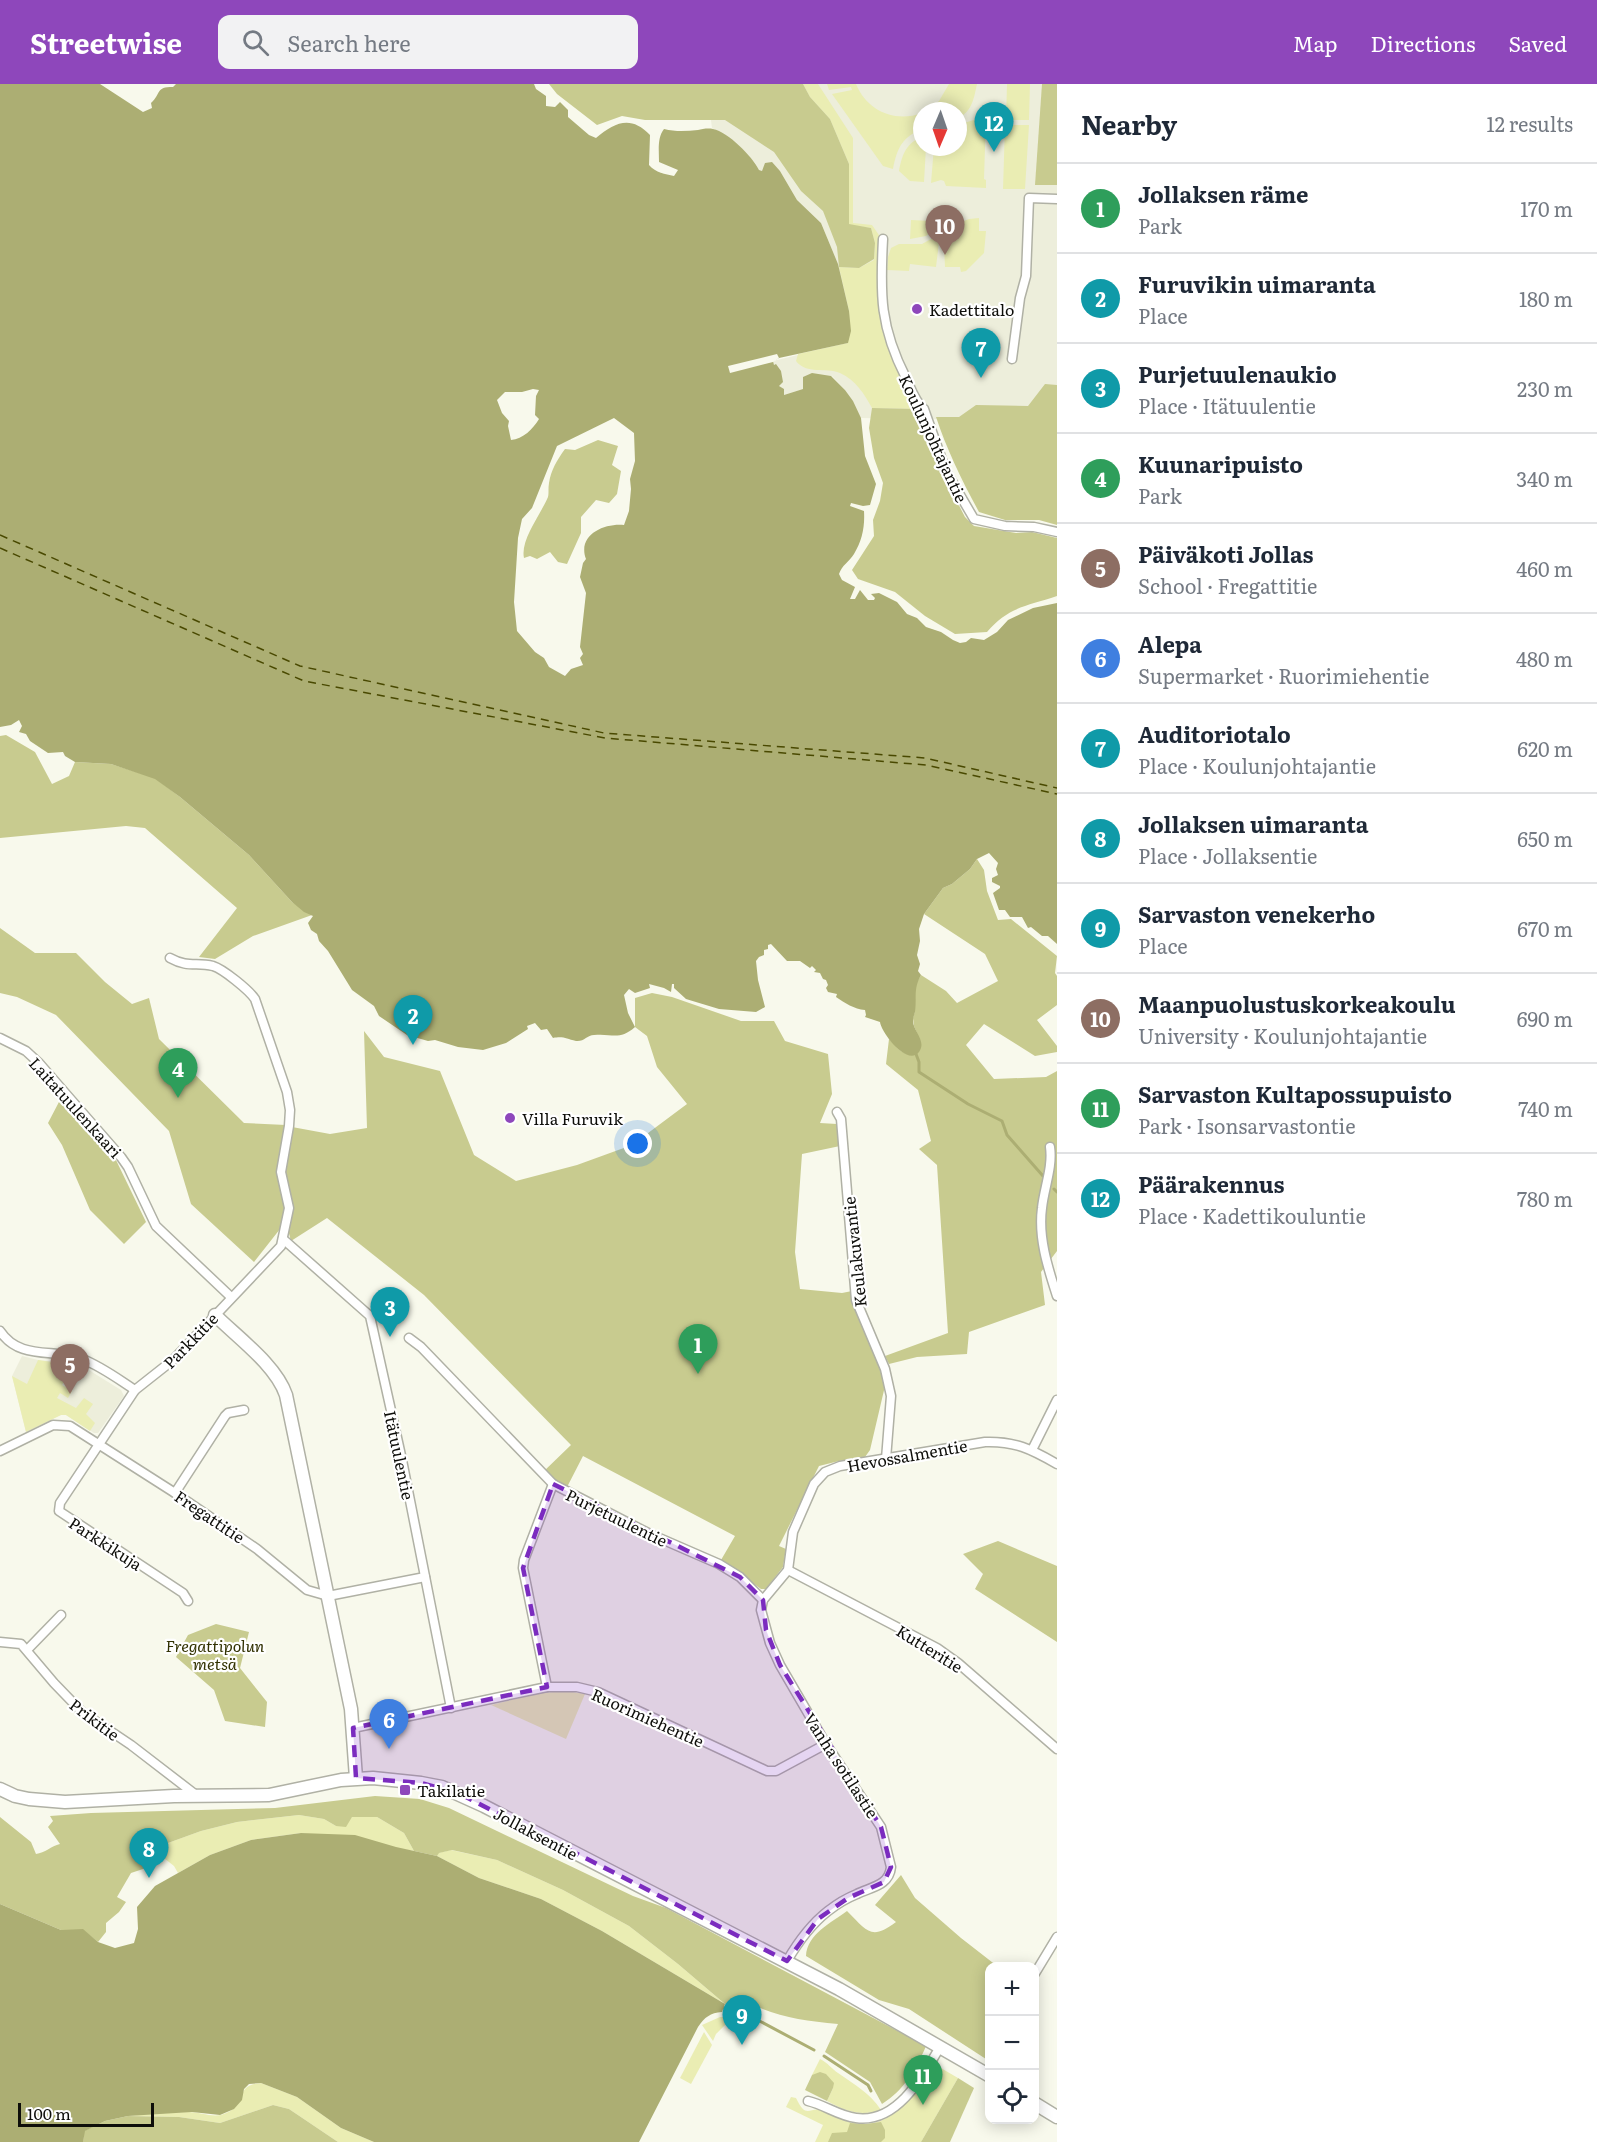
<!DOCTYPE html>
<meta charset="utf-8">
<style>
:root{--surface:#fff;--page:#f2f2f3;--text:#1f2937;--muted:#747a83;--line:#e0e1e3;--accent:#8e47bb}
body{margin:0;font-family:Literata,serif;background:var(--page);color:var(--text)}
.controls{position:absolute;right:18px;bottom:18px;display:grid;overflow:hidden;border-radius:12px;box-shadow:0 3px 15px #0003}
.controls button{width:54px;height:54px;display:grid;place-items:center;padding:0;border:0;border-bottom:2px solid var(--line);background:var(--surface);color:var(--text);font:30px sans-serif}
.compass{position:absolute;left:913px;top:18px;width:54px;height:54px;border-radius:50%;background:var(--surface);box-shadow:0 3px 15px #0003;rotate:182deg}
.scale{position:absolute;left:18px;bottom:15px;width:136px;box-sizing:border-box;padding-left:6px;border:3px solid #0e0e0a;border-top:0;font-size:16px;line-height:21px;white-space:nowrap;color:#0e0e0a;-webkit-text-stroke:4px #fff;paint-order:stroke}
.you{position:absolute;left:638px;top:1060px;width:21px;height:21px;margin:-15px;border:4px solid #fff;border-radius:50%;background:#1a73e8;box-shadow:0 0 0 9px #1a73e833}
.badge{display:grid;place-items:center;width:39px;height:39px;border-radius:50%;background:var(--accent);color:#fff;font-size:20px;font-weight:700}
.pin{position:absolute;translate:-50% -50px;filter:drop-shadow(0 2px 3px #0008)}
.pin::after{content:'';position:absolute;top:32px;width:21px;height:18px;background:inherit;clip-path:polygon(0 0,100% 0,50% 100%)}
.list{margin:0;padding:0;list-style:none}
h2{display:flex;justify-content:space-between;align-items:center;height:78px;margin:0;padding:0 24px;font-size:26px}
h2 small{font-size:20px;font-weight:400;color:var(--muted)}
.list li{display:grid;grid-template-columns:39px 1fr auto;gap:18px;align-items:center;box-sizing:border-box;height:90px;padding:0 24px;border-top:2px solid var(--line)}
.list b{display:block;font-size:22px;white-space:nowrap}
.list p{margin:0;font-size:20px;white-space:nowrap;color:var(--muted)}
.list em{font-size:20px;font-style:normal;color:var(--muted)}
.icon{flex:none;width:33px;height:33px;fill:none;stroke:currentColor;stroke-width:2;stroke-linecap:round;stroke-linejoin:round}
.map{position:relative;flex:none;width:1057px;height:2058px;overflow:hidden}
header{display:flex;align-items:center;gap:36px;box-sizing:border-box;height:84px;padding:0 30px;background:var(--accent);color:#fff}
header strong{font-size:28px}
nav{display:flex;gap:33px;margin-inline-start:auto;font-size:21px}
.search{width:420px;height:54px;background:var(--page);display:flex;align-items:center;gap:15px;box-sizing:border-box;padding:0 21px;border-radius:12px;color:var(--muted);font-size:22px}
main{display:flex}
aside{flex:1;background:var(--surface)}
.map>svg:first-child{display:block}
.built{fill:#edeedb;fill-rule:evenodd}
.green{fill:#eaedb3}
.forest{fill:#c8cb8f}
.water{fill:#acae73;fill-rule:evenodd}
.pier{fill:#f8f9ec}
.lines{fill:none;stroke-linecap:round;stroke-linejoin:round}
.stream{stroke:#acae73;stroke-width:3}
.ferry{stroke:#494900;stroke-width:1.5;stroke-dasharray:8 6;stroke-linecap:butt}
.street-casing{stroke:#b0b1a5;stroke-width:11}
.secondary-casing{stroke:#b0b1a5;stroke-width:15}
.street{stroke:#fff;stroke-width:8}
.secondary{stroke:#fff;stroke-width:12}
.marked{fill:#7b2cbf;fill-opacity:0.2;stroke:#7b2cbf;stroke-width:4.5;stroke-dasharray:12 8;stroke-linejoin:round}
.poi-dot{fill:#8e47bb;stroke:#fff;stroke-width:2}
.labels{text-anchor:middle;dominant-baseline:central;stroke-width:4.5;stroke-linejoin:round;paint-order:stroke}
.poi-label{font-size:16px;fill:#0e0e0a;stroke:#fff;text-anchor:start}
.street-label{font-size:16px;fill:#0e0e0a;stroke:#fff}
.park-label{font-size:16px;font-style:italic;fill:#313101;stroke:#fff}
</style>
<header>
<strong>Streetwise</strong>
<div class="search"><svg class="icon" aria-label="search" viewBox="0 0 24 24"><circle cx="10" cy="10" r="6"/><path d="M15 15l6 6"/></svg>Search here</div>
<nav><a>Map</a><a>Directions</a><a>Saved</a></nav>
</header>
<main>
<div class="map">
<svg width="1057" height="2058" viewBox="0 0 1057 2058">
<rect width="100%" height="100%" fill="#f8f9ec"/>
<g class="built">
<path d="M706,0H1057V331L1045,337L861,334L845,306L832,292L805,301L803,305L784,311L779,302L773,277L848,259L838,180L821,139L797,116L780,87L771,78L762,87L759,86L755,79L741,64L728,53L712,44ZM922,27H958V63H922Z"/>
<polygon points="22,1272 38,1276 79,1280 121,1306 124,1312 98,1349 94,1349 66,1331 61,1331 26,1348 12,1292"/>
</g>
<g class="green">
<path d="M803,0H818L853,54V139L872,141L881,154L878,205L882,245L887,262L918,325L872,324C864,310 856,296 840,289C825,283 807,291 796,277L798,270L848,259L849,227L839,183L859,184L874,176L875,159L871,144L849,141V80L830,35L810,13Z"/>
<path d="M827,0H856C867,27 895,39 922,29V46C902,52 897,65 893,85L883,82L832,10L852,6L851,3L829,6Z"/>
<path d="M949,0H977C974,14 972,28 958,34V27H926L939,17Z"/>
<polygon points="1007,0 1030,0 1029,36 1006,36"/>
<polygon points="986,32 984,95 986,96 986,104 946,102 944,97 941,96 931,99 934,63 958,63 958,41"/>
<polygon points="1005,41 1029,41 1025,105 1003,105"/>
<path d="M922,53V63H926L924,98L910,97L899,87C902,71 906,59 922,53Z"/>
<polygon points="931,129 945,129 944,137 926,152 910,155 911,136 931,137"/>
<polygon points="979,134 979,147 986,147 984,169 966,187 961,188 960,183 945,183 944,161 948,143 969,135"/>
<polygon points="940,150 936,183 910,180 909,187 887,186 888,173 891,164 899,160 922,160"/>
<polygon points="38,1276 52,1278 59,1283 57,1287 67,1293 62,1301 72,1307 68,1314 60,1309 57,1314 76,1324 84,1314 93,1320 86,1330 95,1339 90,1347 66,1331 61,1331 26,1348 12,1292 27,1300"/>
<polygon points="567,1607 585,1610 566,1655 491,1621 539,1609"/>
<polygon points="299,1731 324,1735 336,1742 352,1733 377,1733 404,1749 414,1767 301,1749 251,1756 210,1771 178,1789 174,1782 160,1771 168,1759 201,1747 237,1738"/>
<polygon points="451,1766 497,1776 563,1806 629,1842 678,1880 725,1920 602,1847 541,1815 479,1794 437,1772 438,1769"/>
<polygon points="720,1933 725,1933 728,1938 716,1950 713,1957 702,1941"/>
<polygon points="704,1948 712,1961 691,2000 680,1994"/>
<path d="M820,1975C828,1979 831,1984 838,1989C855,2001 870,2009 881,2026C861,2033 845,2027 827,2017L833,2004L812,1991Z"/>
<path d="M934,1980L958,1994L921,2058H815L823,2041L786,2023L791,2013L796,2014C807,2037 809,2021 825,2027C833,2031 842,2036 850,2038C890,2050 916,2008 934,1980Z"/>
<path d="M261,1999L297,2013L341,2044L374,2058H338L289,2025L273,2021L220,2039L179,2033L128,2032C148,2030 168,2028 189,2028C199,2028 210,2033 221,2031C250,2023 232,2001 261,1999Z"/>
</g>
<g class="forest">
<polygon points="549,0 803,0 810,13 830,35 849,80 849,140 871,144 875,159 874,175 859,184 839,183 837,163 823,127 801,107 774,68 725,36 645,36 622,32 597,41 557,10"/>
<polygon points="1042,0 1057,0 1057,101 1035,101"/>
<path d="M1045,300L1057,301V441L1039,436H1005L979,428C962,397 947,366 936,333H959L976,321L1028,322Z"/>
<path d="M872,324L918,325L939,383L965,433L974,442L1016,449L1032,448L1057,454V512C1027,522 1008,523 987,548L955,550L925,532L895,508L858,495L852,486L874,452L873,436L880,417L883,399L874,374L869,344Z"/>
<path d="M598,356L618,362L612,381L621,387L617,410L609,419L596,416L581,433V449L567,480L558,478L550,468L537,475L530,472L524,474C520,456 541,430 548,413C549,409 548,404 549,399C551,386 557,376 565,365L575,366Z"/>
<polygon points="6,651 35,668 52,700 69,692 75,678 111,680 155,694 180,713 249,771 292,818 312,831 253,852 215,875 199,873 237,824 145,744 126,742 0,754 0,652"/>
<path d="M977,775L984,786L987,807L998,836L1011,835L1057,872L1055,889L1057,892V921L1037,936L1057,962V968L1035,972L984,940L966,961L994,995L1046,993L1057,987V1167L1041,1188L1045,1221L969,1248L967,1270L917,1273L889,1280L885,1272L948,1249L937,1081L919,1065L931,1057L918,1006L886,980L889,955C898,964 902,972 915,970L921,959L914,942L913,934L915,927V902L921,891L946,907L957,919L998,897L985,870L924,830L943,804L952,800L970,785Z"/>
<polygon points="0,844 35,869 76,869 105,898 132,920 149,914 159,955 244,1039 286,1041 279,1074 285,1124 280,1145 254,1178 191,1120 169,1047 56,931 17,913 0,909"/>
<polygon points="652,909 672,913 741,937 774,937 785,957 828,970 832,1010 820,1039 837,1040 840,1062 802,1070 795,1168 800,1205 842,1209 852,1207 855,1226 880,1283 885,1302 870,1366 865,1373 839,1377 819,1382 779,1462 786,1465 783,1483 766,1505 761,1505 721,1476 735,1452 583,1372 565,1407 542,1389 571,1361 424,1211 327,1134 291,1157 288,1146 293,1125 285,1089 292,1043 330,1050 367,1044 364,947 384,973 440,987 474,1071 516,1097 577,1081 632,1061 687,1020 657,983 647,952 635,943 635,914"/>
<polygon points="60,1016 115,1074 146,1138 124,1160 90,1126 62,1061 48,1039"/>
<polygon points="998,1457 1057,1482 1057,1558 975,1505 983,1490 963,1470"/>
<polygon points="216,1540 249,1548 240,1584 267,1618 265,1643 225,1637 214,1606 176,1573 188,1551"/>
<path d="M375,1712L420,1715L449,1724L633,1812L666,1824L926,1962C916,1986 904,2006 882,2020L870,1998L825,1968L838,1940C801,1936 774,1933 742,1915L725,1920L678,1880L629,1842L563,1806L497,1776L452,1766L439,1769L437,1772L414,1767L404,1749L377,1733H352L346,1743L336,1742L324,1735L299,1731L237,1738L201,1747L168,1759L152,1782L131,1789L117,1813L126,1818L119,1828L106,1839V1848L98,1858L83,1846H61L0,1820V1733L31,1758L36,1770C45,1769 51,1762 60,1760L48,1743L53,1737L50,1732L91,1729L275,1724Z"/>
<path d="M901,1791L915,1814L961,1854L997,1882H990L989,1977L909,1925L879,1916L806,1872C807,1850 831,1839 847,1827C867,1847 871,1857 896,1838L875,1821Z"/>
<polygon points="820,1988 826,1990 834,1999 833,2004 827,2017 805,2006 812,1991"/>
<polygon points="958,1994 974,2004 950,2058 921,2058"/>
<polygon points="273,2021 289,2025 338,2058 83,2058 84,2047 105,2037 128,2032 179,2033 220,2039"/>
<polygon points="881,2038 885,2046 885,2054 881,2058 828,2058 832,2049 847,2048 850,2039 865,2040"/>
</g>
<g class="water">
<path d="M0,0H100L143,28L152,24L151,19C162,9 155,3 173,3L176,0H534L536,5L546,12V22L555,23L560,18L568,26V33L589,51L596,54C615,38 631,31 650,51L649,81C656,89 665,90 674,92L678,86L659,78C659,67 657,54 664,45C676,48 687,47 698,46C702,45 708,44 713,45C728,48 752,72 759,86L762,87L765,79L772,78L780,87L797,116L821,139L838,180L849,227L851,247L848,259L779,274L773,277L774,281L776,280L781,287L783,298L779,302L784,305V311L803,305V293L812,289L831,292L845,306L853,317L861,334L865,372L876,400L870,421L863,422L851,419L850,422L864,427C865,443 862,457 854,470C849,478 842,481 839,490L842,496L855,503L850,515H855L860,506L868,516H874L875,514L871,510L879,509L897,518L907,530L917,534L926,543L941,548L953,556L960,559L966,558L971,554L984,556L997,548L1008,536L1033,524L1057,519V860L1048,852H1042L1031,843L1028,844L1022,833H1010L1005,826H999L993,809L1000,804V802L992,798V794L998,791L996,785L998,779L989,769L977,775L970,785L952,800L943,804L924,830L919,845L920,857L917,871L920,880L918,887L921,891C913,906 917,912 915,928C914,931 913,934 913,937C913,947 927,957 919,968C907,983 881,948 880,938L865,933L866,931L865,926C854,925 845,919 836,913L837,910L828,908L826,904L828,901L826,896L823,895L820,889L814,888L816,886L812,882L810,884L800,877H787L771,860L768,861V865L764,866V871L759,873L756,877L758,896L765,923L756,928L719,925L686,915L674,904V900H672L671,908L664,904L649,900L650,904L635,909L629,905L624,911L628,929L635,943C619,957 612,949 594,951C587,951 584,958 576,957C566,955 564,952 553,954L547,945L541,946L535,939L527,942L528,945L506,959L483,966L458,963L435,956L428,957L407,951L379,932L374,922L352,906L328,867L319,857L317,850L311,846L308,839L313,832L304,828L292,818L249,771L180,713L155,695L111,680L75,678L65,672L63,668L48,669L30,657L26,650L19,648L22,642L19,636L11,641L0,643ZM533,305L539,306L536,312L535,331L539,335C533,345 523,355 511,356L508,342L509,337L502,329L497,316L505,308H522ZM614,334L634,349L635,377L630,395L631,405L629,427L624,441C604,439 577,451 586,475L583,479L580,493L586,509L580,563L583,570L580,574L583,581L571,585L565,592L549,583L544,574L535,568L517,547L514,518L518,454L522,435L532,424L557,362Z"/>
<path d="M301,1749L355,1751L396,1763L437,1772L479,1794L541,1815L602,1847L725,1920L722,1928C710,1929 705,1933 698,1943L639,2058H374L341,2044L297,2013L261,1999L249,2000L244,2005L242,2016L234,2025L220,2031L192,2028L128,2032L105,2037L85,2047L83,2058H0V1820L61,1846L83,1845L98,1858L115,1864L134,1859L138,1845L137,1823L155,1802L210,1771L251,1756Z"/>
</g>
<polygon class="pier" points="777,270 779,274 773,278 730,289 728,282"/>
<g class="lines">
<g class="stream">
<polyline points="916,970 919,978 919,988 968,1020 1002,1037 1007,1051 1043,1092"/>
<polyline points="1054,1105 1057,1108"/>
<polyline points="724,1924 752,1933 814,1966"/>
<polyline points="824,1972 868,2001 871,2007"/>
</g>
<g class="ferry">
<polyline points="0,451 300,582 604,649 925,674 1057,704"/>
<polyline points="0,464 304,597 605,654 926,681 1057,710"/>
</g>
<defs>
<g id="street">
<path d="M883,155C880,211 880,243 906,294C911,305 915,318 924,325L946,387L974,435L1005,442L1034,443L1057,448"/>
<polyline points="1012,275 1020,214 1026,192 1029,114 1057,115"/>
<path d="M170,874C188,884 196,878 213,882C223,885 249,906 255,915L287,1008L290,1026L289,1042L281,1088L289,1124L281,1162L173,1276L135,1306L60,1419L59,1427L183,1509L188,1517"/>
<polyline points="0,954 26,967 39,979 121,1073 128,1083 156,1142 231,1213"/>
<polyline points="837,1028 841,1035 856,1216 885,1285 891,1312 886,1375"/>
<path d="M1050,1063C1053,1083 1044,1104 1042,1124C1038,1154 1048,1184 1057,1212"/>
<polyline points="283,1155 370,1232 402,1376 451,1624"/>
<path d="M0,1247C20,1277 54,1264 82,1275C101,1282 118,1295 135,1306"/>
<polyline points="409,1254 421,1263 553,1400 650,1450 719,1480 740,1493 763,1516"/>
<polyline points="1032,1366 1057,1316"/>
<polyline points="0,1367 53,1341 70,1342 175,1409 257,1465 307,1506 328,1512 425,1493"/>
<polyline points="175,1409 225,1332 228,1329 244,1326"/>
<polyline points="788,1486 937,1564 958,1579 1057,1665"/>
<polyline points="0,1558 21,1560 54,1599 82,1628 131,1661 196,1711"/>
<polyline points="27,1566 61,1531"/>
<polyline points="547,1603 523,1484 524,1476 553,1400"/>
<polyline points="353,1644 547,1603 577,1603 598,1608 767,1687 776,1687 826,1660"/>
<path d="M787,1877C798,1858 810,1841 828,1827C837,1820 847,1814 857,1810C871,1803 889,1802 891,1783L881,1743L826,1660L780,1581L770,1559L761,1526L763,1516L788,1486L793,1448L814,1400L825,1388L840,1382L985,1358C1015,1357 1031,1365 1057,1380"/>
<polyline points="1034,1891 1057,1853"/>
<path d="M808,2017C825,2021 839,2032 856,2034C897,2040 923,1992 940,1963"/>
</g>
<g id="secondary">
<path d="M215,1231C237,1253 276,1281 286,1311L351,1625L356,1694"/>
<polyline points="0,1705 15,1712 29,1715 65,1718 174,1712 269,1711 341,1696 373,1694 421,1699 442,1703 484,1722 839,1905 990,1992"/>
<polyline points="1034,2019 1057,2033"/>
</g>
</defs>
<use href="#street" class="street-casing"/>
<use href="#secondary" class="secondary-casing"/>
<use href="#street" class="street"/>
<use href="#secondary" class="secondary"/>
</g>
<path class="marked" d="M553,1400L740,1493L763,1516L766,1546L780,1581L881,1743L891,1783L884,1798L848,1814L818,1835L787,1877L458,1709L421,1699L356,1694L353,1644L547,1603L523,1484Z"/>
<g class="poi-dot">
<circle cx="917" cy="225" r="6"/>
<circle cx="510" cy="1034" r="6"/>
<rect x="399" y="1700" width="12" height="12" rx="3"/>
</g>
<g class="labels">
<g class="poi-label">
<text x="929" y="225">Kadettitalo</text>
<text x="522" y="1034">Villa Furuvik</text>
<text x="417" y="1706">Takilatie</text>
</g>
<g class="street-label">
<text transform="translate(934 354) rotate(65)">Koulunjohtajantie</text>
<text transform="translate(76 1023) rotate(48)">Laitatuulenkaari</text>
<text transform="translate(854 1168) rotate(-96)">Keulakuvantie</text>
<text transform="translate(190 1256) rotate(-46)">Parkkitie</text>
<text transform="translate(400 1371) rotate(78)">Itätuulentie</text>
<text transform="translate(907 1371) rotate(-10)">Hevossalmentie</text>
<text transform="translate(210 1432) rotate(34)">Fregattitie</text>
<text transform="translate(617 1433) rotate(26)">Purjetuulentie</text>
<text transform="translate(106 1459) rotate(33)">Parkkikuja</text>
<text transform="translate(930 1564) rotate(32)">Kutteritie</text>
<text transform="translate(648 1633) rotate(24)">Ruorimiehentie</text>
<text transform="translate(95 1635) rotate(37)">Prikitie</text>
<text transform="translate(842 1681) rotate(57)">Vanha sotilastie</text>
<text transform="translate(536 1749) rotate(28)">Jollaksentie</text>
</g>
<g class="park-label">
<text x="215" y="1561">Fregattipolun<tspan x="215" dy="18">metsä</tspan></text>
</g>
</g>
</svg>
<div class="controls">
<button>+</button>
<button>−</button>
<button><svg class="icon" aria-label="locate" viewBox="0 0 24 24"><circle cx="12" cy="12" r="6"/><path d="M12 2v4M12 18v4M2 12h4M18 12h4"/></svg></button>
</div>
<svg class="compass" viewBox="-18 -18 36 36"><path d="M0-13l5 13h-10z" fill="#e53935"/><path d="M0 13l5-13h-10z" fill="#747a83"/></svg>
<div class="scale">100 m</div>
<div class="you"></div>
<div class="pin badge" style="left:698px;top:1290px;background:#2e9e5b">1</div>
<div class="pin badge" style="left:413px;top:961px;background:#0f9aa8">2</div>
<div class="pin badge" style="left:390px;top:1253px;background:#0f9aa8">3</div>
<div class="pin badge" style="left:178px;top:1014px;background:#2e9e5b">4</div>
<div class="pin badge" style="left:70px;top:1310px;background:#8d6e63">5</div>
<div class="pin badge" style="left:389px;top:1665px;background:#3f7fe0">6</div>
<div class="pin badge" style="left:981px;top:294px;background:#0f9aa8">7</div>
<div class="pin badge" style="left:149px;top:1794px;background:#0f9aa8">8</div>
<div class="pin badge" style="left:742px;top:1961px;background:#0f9aa8">9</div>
<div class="pin badge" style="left:945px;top:171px;background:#8d6e63">10</div>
<div class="pin badge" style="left:923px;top:2021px;background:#2e9e5b">11</div>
<div class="pin badge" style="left:994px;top:68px;background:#0f9aa8">12</div>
</div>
<aside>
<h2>Nearby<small>12 results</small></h2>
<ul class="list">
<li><span class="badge" style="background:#2e9e5b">1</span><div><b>Jollaksen räme</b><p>Park</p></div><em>170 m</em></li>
<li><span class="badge" style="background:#0f9aa8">2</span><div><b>Furuvikin uimaranta</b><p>Place</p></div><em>180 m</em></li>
<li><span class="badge" style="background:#0f9aa8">3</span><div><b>Purjetuulenaukio</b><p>Place · Itätuulentie</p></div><em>230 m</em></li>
<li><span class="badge" style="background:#2e9e5b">4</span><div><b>Kuunaripuisto</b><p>Park</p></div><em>340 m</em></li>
<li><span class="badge" style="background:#8d6e63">5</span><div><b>Päiväkoti Jollas</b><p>School · Fregattitie</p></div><em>460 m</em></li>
<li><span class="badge" style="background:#3f7fe0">6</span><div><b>Alepa</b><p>Supermarket · Ruorimiehentie</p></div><em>480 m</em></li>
<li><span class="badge" style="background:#0f9aa8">7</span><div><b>Auditoriotalo</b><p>Place · Koulunjohtajantie</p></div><em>620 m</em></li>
<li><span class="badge" style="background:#0f9aa8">8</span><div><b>Jollaksen uimaranta</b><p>Place · Jollaksentie</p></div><em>650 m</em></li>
<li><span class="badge" style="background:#0f9aa8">9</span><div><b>Sarvaston venekerho</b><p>Place</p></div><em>670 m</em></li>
<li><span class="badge" style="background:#8d6e63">10</span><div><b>Maanpuolustuskorkeakoulu</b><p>University · Koulunjohtajantie</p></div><em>690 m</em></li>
<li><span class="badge" style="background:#2e9e5b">11</span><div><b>Sarvaston Kultapossupuisto</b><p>Park · Isonsarvastontie</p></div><em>740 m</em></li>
<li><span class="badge" style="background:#0f9aa8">12</span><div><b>Päärakennus</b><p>Place · Kadettikouluntie</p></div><em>780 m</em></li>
</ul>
</aside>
</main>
